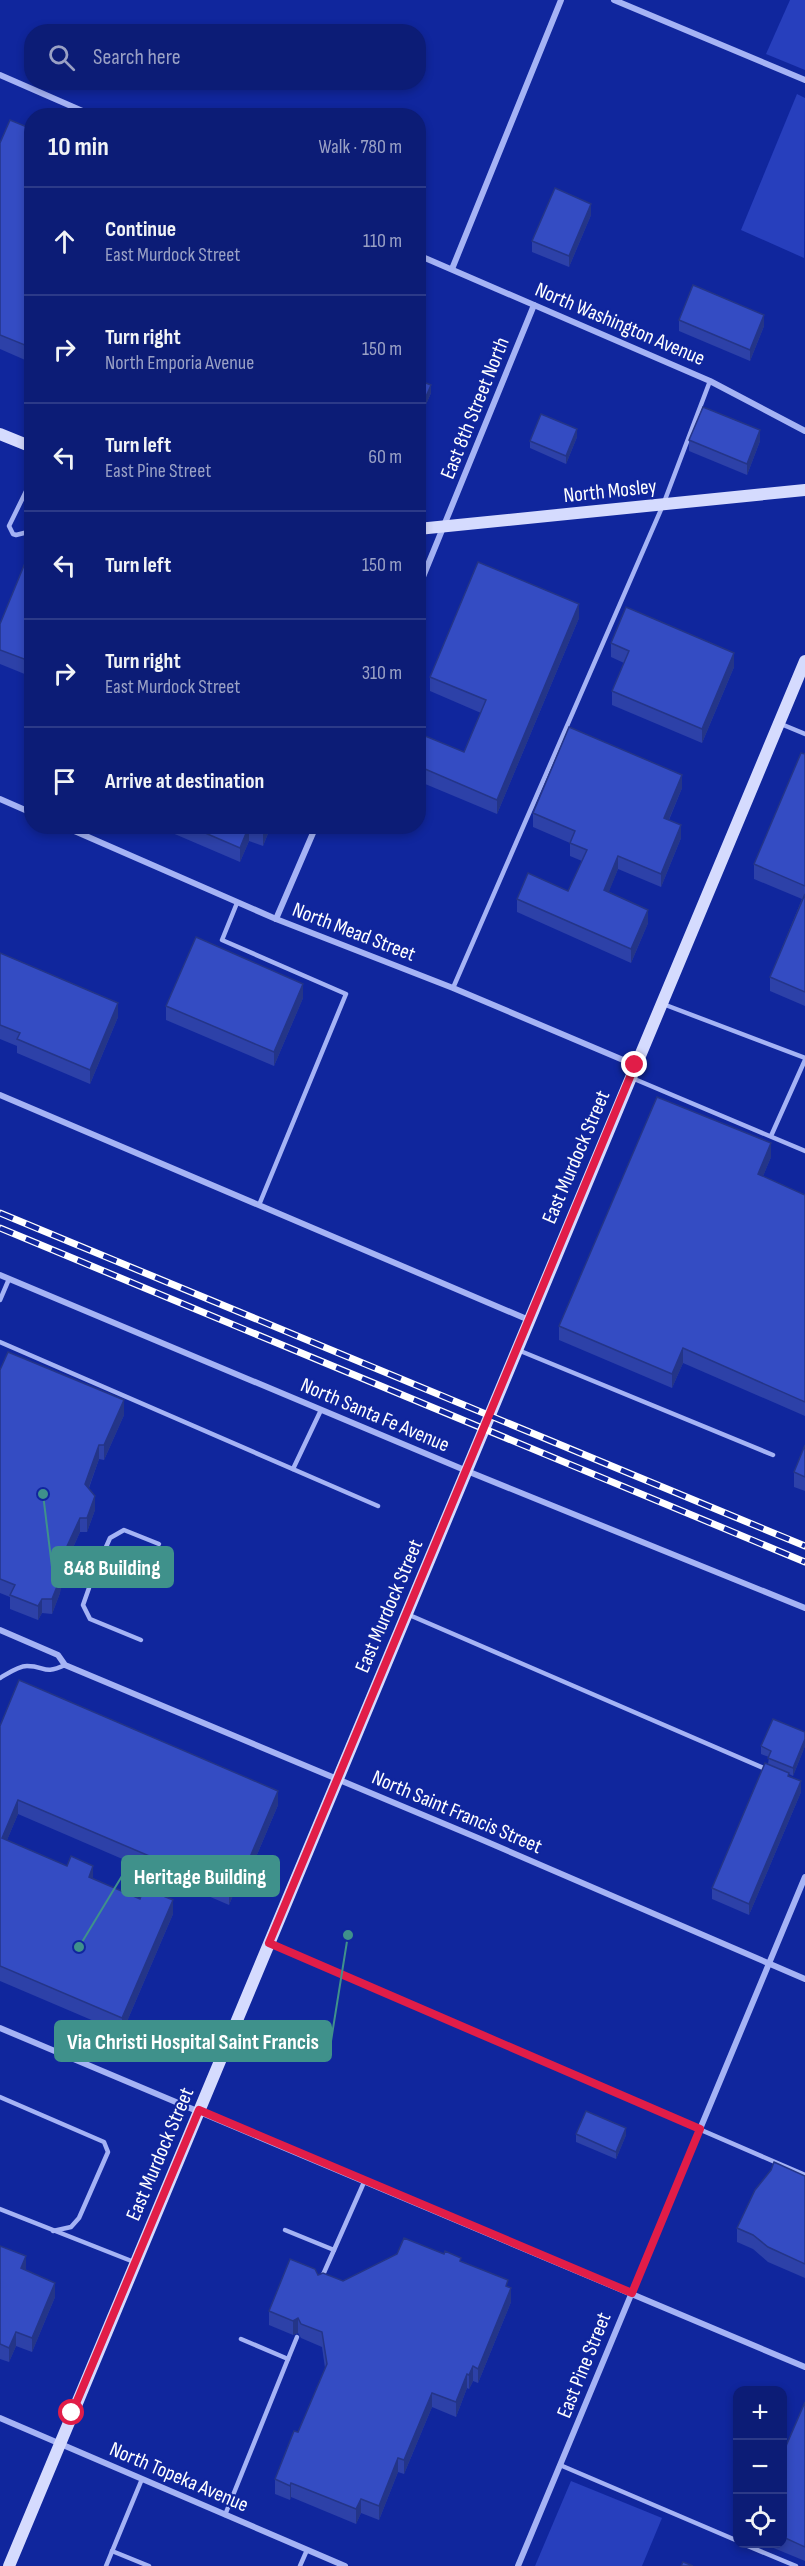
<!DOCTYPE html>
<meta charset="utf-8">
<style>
:root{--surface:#0c1c76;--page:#1a297e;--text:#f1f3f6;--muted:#9aa1c5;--line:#2c3a88}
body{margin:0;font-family:"Sofia Sans Condensed",sans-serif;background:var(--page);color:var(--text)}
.controls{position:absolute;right:18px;bottom:18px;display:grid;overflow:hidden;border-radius:12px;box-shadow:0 3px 9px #0003}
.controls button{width:54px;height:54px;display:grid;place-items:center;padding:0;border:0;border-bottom:2px solid var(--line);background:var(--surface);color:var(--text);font:30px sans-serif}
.stop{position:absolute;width:18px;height:18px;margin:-14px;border:4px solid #e11d48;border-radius:50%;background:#fff}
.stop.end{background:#e11d48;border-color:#fff;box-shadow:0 2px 6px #0008}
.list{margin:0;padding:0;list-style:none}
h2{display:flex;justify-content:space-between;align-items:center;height:78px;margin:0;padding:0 24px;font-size:26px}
h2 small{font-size:20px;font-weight:400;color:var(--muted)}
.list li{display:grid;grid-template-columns:39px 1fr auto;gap:18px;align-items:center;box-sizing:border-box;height:108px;padding:0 24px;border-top:2px solid var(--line)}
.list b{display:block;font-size:22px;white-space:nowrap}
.list p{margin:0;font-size:20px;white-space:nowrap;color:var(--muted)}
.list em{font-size:20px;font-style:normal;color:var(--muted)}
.icon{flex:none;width:33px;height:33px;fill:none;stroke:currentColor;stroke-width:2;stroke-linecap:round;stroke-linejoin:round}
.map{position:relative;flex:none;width:805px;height:2566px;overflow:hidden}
.search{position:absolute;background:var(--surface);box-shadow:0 3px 9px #0003;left:24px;top:24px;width:402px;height:66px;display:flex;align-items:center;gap:15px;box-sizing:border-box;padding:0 21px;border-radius:24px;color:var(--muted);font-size:22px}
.panel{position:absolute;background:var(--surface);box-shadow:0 3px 9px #0003;left:24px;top:108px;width:402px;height:726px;border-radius:24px}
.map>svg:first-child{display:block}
.green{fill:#273fbd}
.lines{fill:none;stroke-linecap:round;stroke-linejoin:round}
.lane{stroke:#a5b3f5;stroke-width:4.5}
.street{stroke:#a5b3f5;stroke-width:6}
.secondary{stroke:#d5dbfe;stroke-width:12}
.rail-casing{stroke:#fff;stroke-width:7}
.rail{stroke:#10269d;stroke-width:4.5;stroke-dasharray:14;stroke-linecap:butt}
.wall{fill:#2d41a8}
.shaded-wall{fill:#243588}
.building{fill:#344cc3;stroke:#243588;stroke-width:1.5}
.route{stroke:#e11d48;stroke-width:8}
.labels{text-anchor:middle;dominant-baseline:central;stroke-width:4.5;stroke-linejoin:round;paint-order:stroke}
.street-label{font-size:21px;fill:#fff;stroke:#10269d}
.leader{fill:none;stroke:#3f918b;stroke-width:2}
.callout-dot{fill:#3f918b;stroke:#10269d;stroke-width:2}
.callout{fill:#3f918b;stroke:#3f918b;stroke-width:2}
.callout-label{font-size:22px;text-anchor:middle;font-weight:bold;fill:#fff}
</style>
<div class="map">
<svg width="805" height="2566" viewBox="0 0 805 2566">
<rect width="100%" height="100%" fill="#10269d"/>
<g class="green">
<polygon points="790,0 805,0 805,70 766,54"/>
<polygon points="797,94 805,98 804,258 741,230"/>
<polygon points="571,2481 662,2518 642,2566 535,2566"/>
</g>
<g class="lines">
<g class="lane">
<polyline points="32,479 9,526 13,534 16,535 32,531"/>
<polyline points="781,724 805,734"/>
<polyline points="237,903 222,940 346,994 259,1205"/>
<polyline points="453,988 663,505 710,381"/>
<polyline points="663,1004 805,1058"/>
<polyline points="632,1078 805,1151"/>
<polyline points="771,1136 805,1060"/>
<polyline points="0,1300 9,1279"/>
<polyline points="0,1342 378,1506"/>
<polyline points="518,1350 773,1455"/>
<polyline points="293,1469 321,1410"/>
<polyline points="102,1556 110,1538 124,1530 159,1544"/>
<polyline points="89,1588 83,1605 90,1619 141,1640"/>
<polyline points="407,1614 768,1770"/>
<path d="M0,1678C7,1674 18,1666 27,1666C46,1666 43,1675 65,1665"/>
<polyline points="272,1944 805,2175"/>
<polyline points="0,2097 104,2142 108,2152 79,2218 71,2227 53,2231"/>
<polyline points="0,2209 134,2262"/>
<polyline points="285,2230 334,2250 365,2180"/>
<polyline points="322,2277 334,2250"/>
<polyline points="288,2359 297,2337"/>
<polyline points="560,2465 738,2541"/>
<polyline points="225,2515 288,2359 241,2339"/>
<polyline points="743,2544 796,2566"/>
<polyline points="112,2551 149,2566"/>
<polyline points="106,2566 142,2479"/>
<polyline points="300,2566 307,2550"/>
</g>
<g class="street">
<polyline points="614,0 805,80"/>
<polyline points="0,75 94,116"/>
<polyline points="418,255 710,381 805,431"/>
<polyline points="452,269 561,0"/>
<polyline points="418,589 534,305"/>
<polyline points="0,799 32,813"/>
<polyline points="63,826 276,919 453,988 635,1065"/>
<polyline points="276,919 316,826"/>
<polyline points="0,1095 529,1320"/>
<polyline points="0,1275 467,1471 805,1608"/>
<polyline points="0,1630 58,1655 65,1665 478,1838 805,1979"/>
<polyline points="0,2028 805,2367"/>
<polyline points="0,2418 345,2566"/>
<polyline points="518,2566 805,1877"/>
</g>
<g class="secondary">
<polyline points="0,434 32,447"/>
<polyline points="418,529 805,490"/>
<polyline points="9,2566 805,661"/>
</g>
<defs>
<g id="rail">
<polyline points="0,1213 805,1546"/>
<polyline points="0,1228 805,1562"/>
</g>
</defs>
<use href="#rail" class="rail-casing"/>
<use href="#rail" class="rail"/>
</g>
<g class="wall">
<polygon points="32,129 32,363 0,349 0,143"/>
<polygon points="591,215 569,267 532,252 532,241"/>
<polygon points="679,320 764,326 750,361 679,331"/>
<polygon points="418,380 431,393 421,416 418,414"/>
<polygon points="577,437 566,464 530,448 530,441"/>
<polygon points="689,440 760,441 747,475 689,451"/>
<polygon points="32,546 32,677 0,664 0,624"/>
<polygon points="579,618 497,814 418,781 418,733 464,752 481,713 430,691 430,677"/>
<polygon points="611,643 734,667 702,743 612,705 612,691 624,663 611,657"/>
<polygon points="805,754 805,1006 770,991 770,977 802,899 754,879 754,864"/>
<polygon points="682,788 669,820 681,838 661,887 618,869 608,893 648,923 631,963 517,912 517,899 568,891 582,861 570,856 570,843 533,827 533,813"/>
<polygon points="156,826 271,826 263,846 249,841 240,862"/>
<polygon points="0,953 118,1017 90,1084 17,1053 17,1046 0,1039"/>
<polygon points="303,998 274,1066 166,1020 166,1006"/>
<polygon points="771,1157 763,1176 805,1195 805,1416 683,1363 672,1388 559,1340 559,1326"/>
<polygon points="0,1370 124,1415 104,1460 99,1459 89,1488 95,1510 87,1532 80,1532 63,1570 60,1593 52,1614 42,1613 38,1620 10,1609 10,1597 0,1593"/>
<polygon points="805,1445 805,1491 794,1487 794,1472"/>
<polygon points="0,1726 278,1805 242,1890 236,1888 229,1905 18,1814 7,1840 173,1914 122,2033 0,1981"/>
<polygon points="805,1732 805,1746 793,1776 789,1774 789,1776 801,1792 749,1915 712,1899 712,1888 768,1764 769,1757 761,1754 761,1746"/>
<polygon points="576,2134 626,2135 616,2159 576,2142"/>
<polygon points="805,2176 805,2278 768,2262 753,2249 737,2242 737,2228"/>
<polygon points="0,2246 55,2297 32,2352 16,2346 9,2362 0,2359"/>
<polygon points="461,2262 508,2287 511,2302 478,2383 473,2381 469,2389 467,2388 456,2417 432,2407 404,2474 398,2472 379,2520 361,2513 356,2524 291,2497 290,2500 275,2494 275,2479 298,2432 325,2368 322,2347 301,2338 298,2333 293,2335 269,2325 269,2311 318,2275 343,2281"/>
<polygon points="805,2402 805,2561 764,2544 783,2544 783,2453"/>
</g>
<g class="shaded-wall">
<polygon points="591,204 591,215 569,267 569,256"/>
<polygon points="764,315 764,326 750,361 750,350"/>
<polygon points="431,385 431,393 421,416 421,408"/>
<polygon points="577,429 577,437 566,464 566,456"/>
<polygon points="760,430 760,441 747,475 747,464"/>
<polygon points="579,604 579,618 497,814 497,800"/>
<polygon points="734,653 734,667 702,743 702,729"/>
<polygon points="682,775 682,788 664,831 664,818"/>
<polygon points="681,825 681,838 661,887 661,874"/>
<polygon points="249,826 249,841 240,862 240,848"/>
<polygon points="265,826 271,826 263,846 263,832"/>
<polygon points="618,856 618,869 604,904 604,890"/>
<polygon points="648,910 648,923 631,963 631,949"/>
<polygon points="303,984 303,998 274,1066 274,1052"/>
<polygon points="118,1003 118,1017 90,1084 90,1070"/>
<polygon points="771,1143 771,1157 758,1188 758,1174"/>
<polygon points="683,1348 683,1363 672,1388 672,1374"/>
<polygon points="124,1400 124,1415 104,1460 104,1445"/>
<polygon points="99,1445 99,1459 85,1498 85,1484"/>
<polygon points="95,1496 95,1510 87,1532 87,1518"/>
<polygon points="80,1518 80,1532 63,1570 60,1593 52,1614 52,1599 63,1555"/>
<polygon points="42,1599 42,1613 38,1620 38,1606"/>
<polygon points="805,1739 805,1746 793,1776 793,1768"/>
<polygon points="801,1781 801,1792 749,1915 749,1904"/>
<polygon points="278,1791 278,1805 242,1890 242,1876"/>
<polygon points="18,1800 18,1814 2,1852 2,1838"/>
<polygon points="93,1866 93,1880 89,1877"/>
<polygon points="236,1874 236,1888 229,1905 229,1890"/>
<polygon points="173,1900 173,1914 122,2033 122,2018"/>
<polygon points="626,2128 626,2135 616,2159 616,2152"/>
<polygon points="26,2256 26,2270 21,2268"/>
<polygon points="55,2283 55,2297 32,2352 32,2338"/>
<polygon points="511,2288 511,2302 478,2383 478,2369"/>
<polygon points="298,2318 298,2333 293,2335 293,2321"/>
<polygon points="16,2332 16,2346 9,2362 9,2348"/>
<polygon points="473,2366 473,2381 469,2389 469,2375"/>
<polygon points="467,2374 467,2388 456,2417 456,2402"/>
<polygon points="432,2393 432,2407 404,2474 404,2460"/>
<polygon points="398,2458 398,2472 379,2520 379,2506"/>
<polygon points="291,2483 291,2497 290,2500 290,2486"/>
<polygon points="361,2499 361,2513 356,2524 356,2509"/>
</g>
<g class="building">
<polygon points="10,120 32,129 32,348 0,335 0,143"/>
<polygon points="555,188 591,204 569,256 532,241"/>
<polygon points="693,285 764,315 750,350 679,320"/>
<polygon points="418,380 431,385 421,408 418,407"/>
<polygon points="703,407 760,430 747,464 689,440"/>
<polygon points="541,414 577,429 566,456 530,441"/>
<polygon points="32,546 32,662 0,650 0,624"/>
<polygon points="478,562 579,604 497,800 418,766 418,733 464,752 486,700 430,677"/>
<polygon points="626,607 734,653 702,729 612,691 629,651 611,643"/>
<polygon points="569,727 682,775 664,818 681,825 661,874 618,856 604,890 648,910 631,949 517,899 528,873 568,891 587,850 570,843 575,831 533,813"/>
<polygon points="801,753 805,754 805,886 754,864"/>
<polygon points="189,826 249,826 240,848"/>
<polygon points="250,826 265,826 263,832"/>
<polygon points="805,894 805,992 770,977"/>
<polygon points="196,937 303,984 274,1052 166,1006"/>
<polygon points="0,953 118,1003 90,1070 17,1039 20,1033 0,1025"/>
<polygon points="657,1097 771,1143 758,1174 805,1195 805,1402 683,1348 672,1374 559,1326"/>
<polygon points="8,1352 124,1400 104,1445 99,1445 85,1484 95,1496 87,1518 80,1518 63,1555 60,1579 52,1599 42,1599 38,1606 10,1595 15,1585 0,1579 0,1370"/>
<polygon points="805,1445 805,1477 794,1472"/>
<polygon points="19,1680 278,1791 242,1876 236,1874 229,1890 18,1800 2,1838 67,1866 71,1856 93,1866 89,1877 140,1899 144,1888 173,1900 122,2018 0,1966 0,1726"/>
<polygon points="773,1719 805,1732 805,1739 793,1768 768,1758 771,1751 761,1746"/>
<polygon points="765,1763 789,1773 788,1776 801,1781 749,1904 712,1888"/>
<polygon points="586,2111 626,2128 616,2152 576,2134"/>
<polygon points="774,2162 805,2176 805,2264 768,2247 753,2235 737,2228 755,2190 771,2170"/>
<polygon points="404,2238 444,2254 445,2251 461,2258 460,2261 508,2280 506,2286 511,2288 478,2369 473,2366 469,2375 467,2374 456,2402 432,2393 404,2460 398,2458 379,2506 361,2499 356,2509 291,2483 290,2486 275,2479 294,2431 298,2432 327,2364 322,2332 301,2324 298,2318 293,2321 269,2311 290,2259 315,2269 318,2275 323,2273 343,2281 397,2254"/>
<polygon points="0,2246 26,2256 21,2268 55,2283 32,2338 16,2332 9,2348 0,2344"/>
<polygon points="805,2402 805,2547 783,2537 783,2453"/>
<polygon points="683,2562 693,2566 681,2566"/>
</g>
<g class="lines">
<polyline class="route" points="72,2413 199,2110 632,2293 700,2129 269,1943 635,1065"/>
</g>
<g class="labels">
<g class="street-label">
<text transform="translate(620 324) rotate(23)">North Washington Avenue</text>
<text transform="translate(475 408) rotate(-68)">East 8th Street North</text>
<text transform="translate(610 491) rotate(-6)">North Mosley</text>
<text transform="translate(354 932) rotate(21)">North Mead Street</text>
<text transform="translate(576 1157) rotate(-67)">East Murdock Street</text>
<text transform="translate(375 1415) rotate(23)">North Santa Fe Avenue</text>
<text transform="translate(389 1606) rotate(-67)">East Murdock Street</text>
<text transform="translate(457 1812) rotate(23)">North Saint Francis Street</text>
<text transform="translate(160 2154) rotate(-67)">East Murdock Street</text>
<text transform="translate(584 2365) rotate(-68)">East Pine Street</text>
<text transform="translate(179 2477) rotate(23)">North Topeka Avenue</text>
</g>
</g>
<path class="leader" d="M43 1494L52 1567M79 1947L122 1876M348 1935L331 2041"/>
<g class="callout-dot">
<circle cx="43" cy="1494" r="6"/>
<circle cx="79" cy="1947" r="6"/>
<circle cx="348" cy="1935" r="6"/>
</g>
<g class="callout">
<rect x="52" y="1547" width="121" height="40" rx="6"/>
<rect x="122" y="1856" width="157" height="40" rx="6"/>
<rect x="55" y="2021" width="276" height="40" rx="6"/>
</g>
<g class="callout-label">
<text x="112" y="1575">848 Building</text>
<text x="200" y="1884">Heritage Building</text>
<text x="193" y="2049">Via Christi Hospital Saint Francis</text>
</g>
</svg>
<div class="controls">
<button>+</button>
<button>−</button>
<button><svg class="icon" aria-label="locate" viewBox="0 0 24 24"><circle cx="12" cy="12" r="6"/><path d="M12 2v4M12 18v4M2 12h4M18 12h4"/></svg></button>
</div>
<div class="stop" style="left:72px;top:2413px"></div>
<div class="stop end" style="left:635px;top:1065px"></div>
<div class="search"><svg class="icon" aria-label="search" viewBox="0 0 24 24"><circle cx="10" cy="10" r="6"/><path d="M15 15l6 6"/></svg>Search here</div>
<section class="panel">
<h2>10 min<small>Walk · 780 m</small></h2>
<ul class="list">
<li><svg class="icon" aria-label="ahead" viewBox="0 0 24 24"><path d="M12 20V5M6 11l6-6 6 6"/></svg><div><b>Continue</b><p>East Murdock Street</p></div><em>110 m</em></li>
<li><svg class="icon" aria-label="right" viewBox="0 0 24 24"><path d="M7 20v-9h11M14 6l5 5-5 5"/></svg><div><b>Turn right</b><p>North Emporia Avenue</p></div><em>150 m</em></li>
<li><svg class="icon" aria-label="left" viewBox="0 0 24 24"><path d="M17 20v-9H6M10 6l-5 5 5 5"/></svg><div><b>Turn left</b><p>East Pine Street</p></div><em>60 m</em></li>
<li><svg class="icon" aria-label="left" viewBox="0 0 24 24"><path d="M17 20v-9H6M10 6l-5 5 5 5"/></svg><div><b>Turn left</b></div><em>150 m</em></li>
<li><svg class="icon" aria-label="right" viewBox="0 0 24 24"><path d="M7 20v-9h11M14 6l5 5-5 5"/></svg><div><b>Turn right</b><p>East Murdock Street</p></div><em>310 m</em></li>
<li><svg class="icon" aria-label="arrive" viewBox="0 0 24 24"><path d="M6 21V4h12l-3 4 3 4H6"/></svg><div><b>Arrive at destination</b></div></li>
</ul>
</section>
</div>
